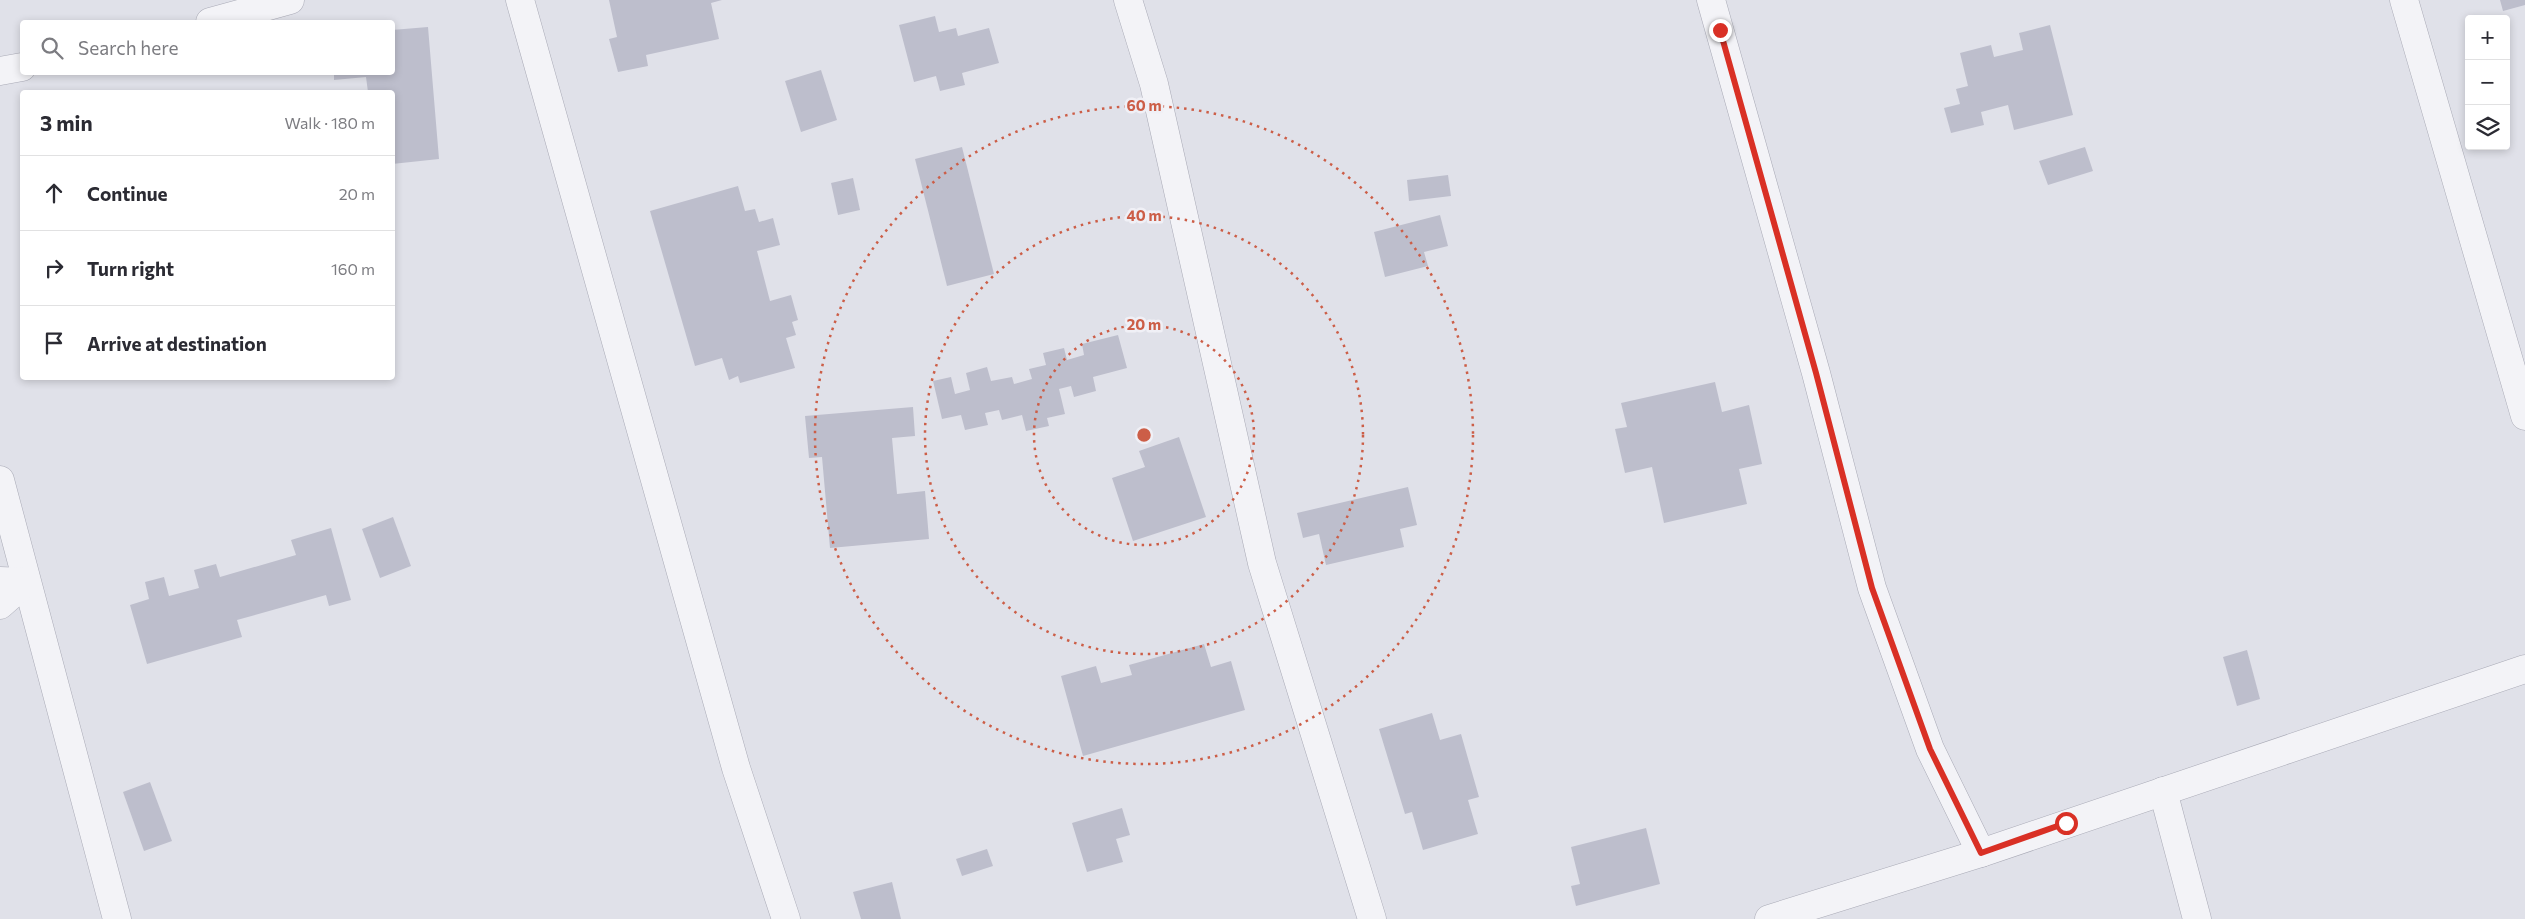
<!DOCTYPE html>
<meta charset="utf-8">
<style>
:root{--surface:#fff;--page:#f7f7f7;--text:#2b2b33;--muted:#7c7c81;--line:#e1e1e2}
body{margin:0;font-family:Commissioner,sans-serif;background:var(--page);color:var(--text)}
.controls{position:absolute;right:15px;top:15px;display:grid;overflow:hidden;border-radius:5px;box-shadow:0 2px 8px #0003}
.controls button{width:45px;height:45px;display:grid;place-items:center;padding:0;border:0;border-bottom:1px solid var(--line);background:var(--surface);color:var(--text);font:25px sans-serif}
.stop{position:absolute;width:15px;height:15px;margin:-11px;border:4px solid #d93025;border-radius:50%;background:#fff}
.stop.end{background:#d93025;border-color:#fff;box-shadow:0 1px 5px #0008}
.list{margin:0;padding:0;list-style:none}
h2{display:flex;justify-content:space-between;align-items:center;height:65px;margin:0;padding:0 20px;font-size:21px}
h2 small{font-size:16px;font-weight:400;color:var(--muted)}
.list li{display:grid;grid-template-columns:32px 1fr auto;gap:15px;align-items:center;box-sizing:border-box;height:75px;padding:0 20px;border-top:1px solid var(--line)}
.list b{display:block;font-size:19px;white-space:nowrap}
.list em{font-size:16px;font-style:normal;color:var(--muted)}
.icon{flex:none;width:28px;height:28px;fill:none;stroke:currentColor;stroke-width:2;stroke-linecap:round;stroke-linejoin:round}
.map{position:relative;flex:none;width:2525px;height:919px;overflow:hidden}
.search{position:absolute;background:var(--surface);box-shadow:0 2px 8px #0003;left:20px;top:20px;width:375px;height:55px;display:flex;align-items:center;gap:12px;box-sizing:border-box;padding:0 18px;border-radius:5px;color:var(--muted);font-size:19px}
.panel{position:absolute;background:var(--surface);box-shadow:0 2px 8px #0003;left:20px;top:90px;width:375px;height:290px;border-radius:5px}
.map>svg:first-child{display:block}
.building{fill:#bdbecc}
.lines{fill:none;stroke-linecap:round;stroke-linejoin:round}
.street-casing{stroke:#a9aab6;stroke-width:29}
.street{stroke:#f3f3f7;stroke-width:28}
.route{stroke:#d93025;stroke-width:6}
.ring{fill:none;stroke:#cc5e47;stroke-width:2.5;stroke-dasharray:2.5 5}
.centre{fill:#cc5e47;stroke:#f0f0f6;stroke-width:2.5}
.ring-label{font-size:15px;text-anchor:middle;font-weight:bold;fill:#cc5e47;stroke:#f0f0f6;stroke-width:5;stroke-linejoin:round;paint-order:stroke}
</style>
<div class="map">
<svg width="2525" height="919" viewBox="0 0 2525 919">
<rect width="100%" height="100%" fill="#e0e1e9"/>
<g class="building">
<polygon points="609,0 722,0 711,3 719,39 646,55 648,66 618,72 609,39 617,37"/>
<polygon points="2500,0 2525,0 2525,5 2503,11"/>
<polygon points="935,16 939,32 956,28 958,36 989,28 999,63 962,73 965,85 940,91 936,76 914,82 899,25"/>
<polygon points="2050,25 2073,115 2014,130 2008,105 1981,112 1984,125 1951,133 1944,108 1960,104 1956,89 1968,86 1960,53 1991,45 1994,57 2023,50 2019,33"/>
<polygon points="428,27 439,159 392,164 392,92 368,92 366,77 334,80 334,72 392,72 392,30"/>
<polygon points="821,70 837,120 801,132 785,81"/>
<polygon points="962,147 994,274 947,286 915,159"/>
<polygon points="2085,147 2093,171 2048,185 2039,161"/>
<polygon points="1448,175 1451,196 1409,201 1407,180"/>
<polygon points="853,178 860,210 838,215 831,183"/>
<polygon points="738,186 745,211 755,209 759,222 773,218 780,245 757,251 770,301 791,295 798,320 792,322 796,335 786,338 795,368 740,383 738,376 729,380 722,358 695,366 650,211"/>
<polygon points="1440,215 1448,246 1424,252 1428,266 1385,277 1374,232"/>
<polygon points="1118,335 1127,368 1093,377 1096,391 1074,397 1071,386 1059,389 1065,414 1047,418 1049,426 1026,431 1022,415 1002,420 999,410 985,413 988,425 965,430 961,415 942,419 933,381 951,377 955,394 970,390 966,373 987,367 991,381 1012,377 1014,384 1032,379 1029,369 1046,365 1043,353 1064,348 1067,360 1084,355 1082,344"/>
<polygon points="1715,382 1722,412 1749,405 1762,464 1739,469 1747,504 1664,523 1652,467 1625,473 1615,429 1627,427 1621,403"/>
<polygon points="913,407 915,436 892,438 897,494 925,491 929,539 830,548 822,457 809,458 805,416"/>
<polygon points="1179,437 1206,517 1133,541 1112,478 1145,467 1139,451"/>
<polygon points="1408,487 1417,525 1400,529 1404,547 1326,565 1319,534 1303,538 1297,513"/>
<polygon points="393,517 411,566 380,578 362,529"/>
<polygon points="331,528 351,600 329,606 326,595 237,620 242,637 147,664 130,605 149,599 145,582 164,577 169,596 199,588 194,570 216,564 220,577 296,555 291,540"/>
<polygon points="1204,644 1211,667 1231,661 1245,710 1083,756 1061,676 1096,666 1101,683 1132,675 1129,665"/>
<polygon points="2247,650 2260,699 2237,706 2223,657"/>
<polygon points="1432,713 1440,740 1461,734 1479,797 1468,800 1478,834 1423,850 1412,812 1405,814 1379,729"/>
<polygon points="150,782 172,841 144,851 123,792"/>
<polygon points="1122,808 1130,835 1116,839 1123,862 1087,872 1072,823"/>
<polygon points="1646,828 1660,884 1576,906 1571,886 1580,884 1571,847"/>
<polygon points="987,849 993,866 962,876 956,859"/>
<polygon points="892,882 901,919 861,919 853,892"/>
</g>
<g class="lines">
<defs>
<g id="street">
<polyline points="520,0 736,768 786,919"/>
<polyline points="1128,0 1154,84 1262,563 1372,919"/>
<polyline points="1711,0 1816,373 1872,588 1930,749 1981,853"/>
<polyline points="2404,0 2525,416"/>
<polyline points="210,22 290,0"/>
<polyline points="0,71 22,67"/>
<polyline points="0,480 117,919"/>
<polyline points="0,581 26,582 0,605"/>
<polyline points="2163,791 2197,919"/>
<polyline points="1769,919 1981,853 2525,669"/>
</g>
</defs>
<use href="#street" class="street-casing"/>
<use href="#street" class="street"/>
</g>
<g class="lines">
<polyline class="route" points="1720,30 1816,373 1872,588 1930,749 1981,853 2066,823"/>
</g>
<g class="ring">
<circle cx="1144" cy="435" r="110"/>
<circle cx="1144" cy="435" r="219"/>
<circle cx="1144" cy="435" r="329"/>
</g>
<circle cx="1144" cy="435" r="8" class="centre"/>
<g class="ring-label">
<text x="1144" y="111">60 m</text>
<text x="1144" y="221">40 m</text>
<text x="1144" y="330">20 m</text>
</g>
</svg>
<div class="controls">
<button>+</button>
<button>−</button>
<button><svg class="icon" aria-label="layers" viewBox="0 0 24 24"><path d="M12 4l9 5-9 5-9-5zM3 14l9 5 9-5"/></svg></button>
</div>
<div class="stop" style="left:2066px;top:823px"></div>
<div class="stop end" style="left:1720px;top:30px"></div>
<div class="search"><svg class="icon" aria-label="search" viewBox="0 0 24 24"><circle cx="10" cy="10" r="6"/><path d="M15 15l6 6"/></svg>Search here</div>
<section class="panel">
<h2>3 min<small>Walk · 180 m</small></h2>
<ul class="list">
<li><svg class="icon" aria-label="ahead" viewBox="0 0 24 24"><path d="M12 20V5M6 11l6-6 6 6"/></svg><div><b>Continue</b></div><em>20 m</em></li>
<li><svg class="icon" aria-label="right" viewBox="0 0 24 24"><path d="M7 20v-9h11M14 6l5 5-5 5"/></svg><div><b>Turn right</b></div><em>160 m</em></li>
<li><svg class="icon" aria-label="arrive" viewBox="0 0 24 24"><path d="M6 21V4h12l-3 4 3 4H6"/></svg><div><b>Arrive at destination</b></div></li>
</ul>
</section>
</div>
